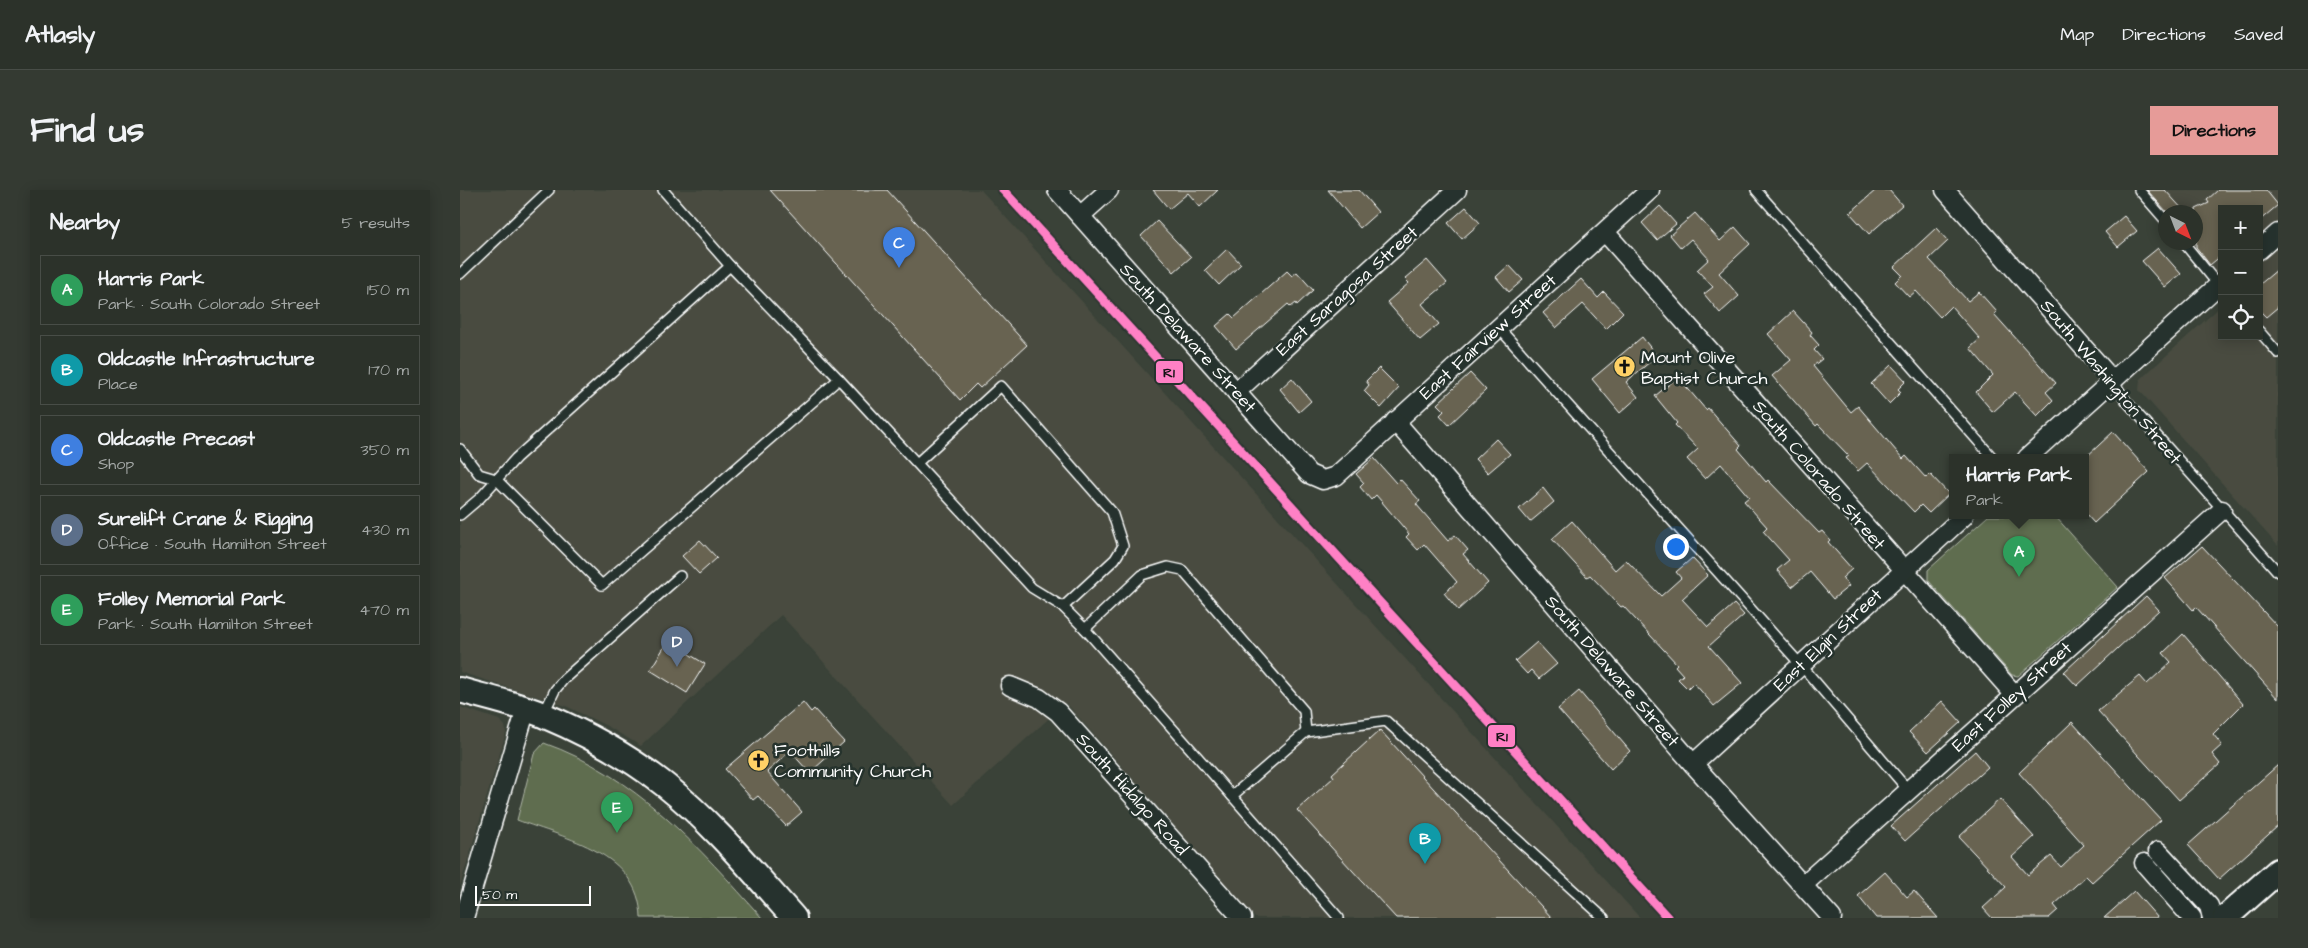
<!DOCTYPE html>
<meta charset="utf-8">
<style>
:root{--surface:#2c322a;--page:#343a32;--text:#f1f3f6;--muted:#a6aaa8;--line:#484d47;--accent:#e69b98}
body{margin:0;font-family:"Architects Daughter",sans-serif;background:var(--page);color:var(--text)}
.controls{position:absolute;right:15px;top:15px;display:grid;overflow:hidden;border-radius:0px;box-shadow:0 2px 12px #0003}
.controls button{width:45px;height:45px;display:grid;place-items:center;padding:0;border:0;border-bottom:1px solid var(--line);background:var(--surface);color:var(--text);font:25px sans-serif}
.compass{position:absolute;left:1698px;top:15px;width:45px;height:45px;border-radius:50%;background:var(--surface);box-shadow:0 2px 12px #0003;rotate:138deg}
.scale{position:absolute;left:15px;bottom:12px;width:116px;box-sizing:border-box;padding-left:5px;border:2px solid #fff;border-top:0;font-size:14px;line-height:18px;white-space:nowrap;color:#fff;-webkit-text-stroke:4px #26332d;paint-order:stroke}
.you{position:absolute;left:1215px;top:356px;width:18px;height:18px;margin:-12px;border:4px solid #fff;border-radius:50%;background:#1a73e8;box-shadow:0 0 0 8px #1a73e833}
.badge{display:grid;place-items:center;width:32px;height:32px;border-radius:50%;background:var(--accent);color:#fff;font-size:16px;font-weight:700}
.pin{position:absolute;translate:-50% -41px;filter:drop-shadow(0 1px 2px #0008)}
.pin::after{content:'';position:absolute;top:26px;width:18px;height:15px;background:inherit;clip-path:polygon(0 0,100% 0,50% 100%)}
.popup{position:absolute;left:1489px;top:264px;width:140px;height:65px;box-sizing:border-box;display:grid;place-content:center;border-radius:0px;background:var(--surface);filter:drop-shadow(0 1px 4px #0005);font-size:16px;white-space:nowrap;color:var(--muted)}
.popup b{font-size:19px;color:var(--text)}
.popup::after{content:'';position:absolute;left:50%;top:100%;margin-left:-10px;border:10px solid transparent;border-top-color:var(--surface)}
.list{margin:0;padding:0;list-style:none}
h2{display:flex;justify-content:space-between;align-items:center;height:65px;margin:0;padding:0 20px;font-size:21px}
h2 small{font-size:16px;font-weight:400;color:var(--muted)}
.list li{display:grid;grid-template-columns:32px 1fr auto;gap:15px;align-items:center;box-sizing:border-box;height:70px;margin:0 10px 10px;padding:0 10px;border:1px solid var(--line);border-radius:0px}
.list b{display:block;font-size:19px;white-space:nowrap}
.list p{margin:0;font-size:16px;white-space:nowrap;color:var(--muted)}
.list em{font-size:16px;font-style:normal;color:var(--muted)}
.icon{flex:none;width:28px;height:28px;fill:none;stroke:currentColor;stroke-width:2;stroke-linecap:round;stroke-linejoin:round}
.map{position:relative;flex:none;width:1818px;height:728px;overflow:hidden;border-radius:0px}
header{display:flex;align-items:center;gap:30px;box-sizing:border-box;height:70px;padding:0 25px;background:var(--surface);border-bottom:1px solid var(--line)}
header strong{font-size:24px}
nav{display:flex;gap:28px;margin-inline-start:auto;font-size:18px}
.intro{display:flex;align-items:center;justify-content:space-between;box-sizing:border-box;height:120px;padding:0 30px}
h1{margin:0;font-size:35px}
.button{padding:12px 22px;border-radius:0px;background:var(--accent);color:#111;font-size:18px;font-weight:700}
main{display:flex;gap:30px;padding:0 30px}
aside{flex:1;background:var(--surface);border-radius:0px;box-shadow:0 2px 12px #0003}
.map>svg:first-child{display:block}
.built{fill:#484c40}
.green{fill:#5f6d4f;stroke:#afb6a7}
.building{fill:#676451;stroke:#fff}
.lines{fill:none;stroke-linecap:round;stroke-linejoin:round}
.lane-casing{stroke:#fff;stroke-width:12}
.street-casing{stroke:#fff;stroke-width:21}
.secondary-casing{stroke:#fff;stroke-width:28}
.lane{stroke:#26332d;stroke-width:9}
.street{stroke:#26332d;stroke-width:18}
.secondary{stroke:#26332d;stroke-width:24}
.rail-1-casing{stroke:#26332d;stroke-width:12}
.rail-1{stroke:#ff80c5;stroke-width:9}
.labels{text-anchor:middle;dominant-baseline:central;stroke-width:5;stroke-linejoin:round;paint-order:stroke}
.street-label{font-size:18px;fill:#fff;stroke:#26332d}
.poi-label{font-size:18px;fill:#fff;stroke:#26332d;text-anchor:start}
.line-badge{stroke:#26332d;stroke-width:2}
.pale-badge-label{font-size:14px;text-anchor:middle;font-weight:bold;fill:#111}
</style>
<header>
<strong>Atlasly</strong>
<nav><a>Map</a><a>Directions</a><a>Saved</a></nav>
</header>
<div class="intro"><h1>Find us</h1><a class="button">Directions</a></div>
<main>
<aside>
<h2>Nearby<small>5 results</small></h2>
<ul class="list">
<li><span class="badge" style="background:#2e9e5b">A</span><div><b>Harris Park</b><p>Park · South Colorado Street</p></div><em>150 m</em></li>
<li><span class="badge" style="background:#0f9aa8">B</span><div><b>Oldcastle Infrastructure</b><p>Place</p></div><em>170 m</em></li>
<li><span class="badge" style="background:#3f7fe0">C</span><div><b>Oldcastle Precast</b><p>Shop</p></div><em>350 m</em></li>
<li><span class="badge" style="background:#5c6f8a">D</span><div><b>Surelift Crane &amp; Rigging</b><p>Office · South Hamilton Street</p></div><em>430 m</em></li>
<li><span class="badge" style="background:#2e9e5b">E</span><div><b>Folley Memorial Park</b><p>Park · South Hamilton Street</p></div><em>470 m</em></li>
</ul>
</aside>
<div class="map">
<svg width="1818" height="728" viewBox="0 0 1818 728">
<rect width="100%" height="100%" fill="#3a4238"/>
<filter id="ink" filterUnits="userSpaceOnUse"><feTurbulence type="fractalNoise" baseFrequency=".02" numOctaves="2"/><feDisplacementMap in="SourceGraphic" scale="10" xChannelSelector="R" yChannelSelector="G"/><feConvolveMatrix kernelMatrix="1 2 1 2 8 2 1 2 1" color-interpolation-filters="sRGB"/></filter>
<g filter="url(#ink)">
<g class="built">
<polygon points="0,0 521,0 1180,728 795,728 606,513 493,615 321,425 181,556 147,536 106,516 0,482"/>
<polygon points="1672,0 1818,0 1818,356 1679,200 1680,190 1685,185 1762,115 1762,146 1799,146 1799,19 1762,19 1762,102 1718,53 1736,52 1736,22 1706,22 1705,38"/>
<polygon points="0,517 39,530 45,536 46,543 0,696"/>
</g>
<g class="green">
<polygon points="1528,326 1595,326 1658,397 1558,486 1552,485 1468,390 1468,380"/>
<path d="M84,553C175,585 240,658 302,728H181C179,662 107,649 57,630L74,564Z"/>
</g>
<g class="building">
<polygon points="310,0 427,0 567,155 520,198 516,194 500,210"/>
<polygon points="693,0 758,0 740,17 728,3 709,19"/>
<polygon points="868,0 899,0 918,22 900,38"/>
<polygon points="1416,0 1429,0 1442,15 1409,44 1390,23"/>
<polygon points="1687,0 1705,0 1725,22 1707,22"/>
<polygon points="1758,0 1806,0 1818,15 1799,31 1799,19 1762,19 1762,65 1750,75 1736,57 1736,19 1749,13 1747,10"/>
<polygon points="1200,16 1216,34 1197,50 1182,33"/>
<polygon points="1006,17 1020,33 1002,49 988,33"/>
<polygon points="1235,23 1260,51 1275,37 1290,54 1259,83 1279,106 1260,123 1244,104 1253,97 1237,80 1249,69 1231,49 1221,58 1210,45"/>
<polygon points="1664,26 1677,41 1658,57 1645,42"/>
<polygon points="697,31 731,67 714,82 681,46"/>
<polygon points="1476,38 1488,51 1469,69 1508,111 1519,102 1537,122 1534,124 1596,193 1586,202 1593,210 1577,226 1555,202 1533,222 1516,202 1533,185 1510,158 1520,149 1491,116 1480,127 1456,101 1449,107 1435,92 1442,85 1434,77"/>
<polygon points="1698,58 1721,84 1705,97 1682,71"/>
<polygon points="767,59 781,74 759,95 745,80"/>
<polygon points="967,70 987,93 962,114 979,134 960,150 927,112 949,93 945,89"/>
<polygon points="1049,75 1063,90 1049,102 1036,87"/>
<polygon points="1818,79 1818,117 1806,127 1799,120 1799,95"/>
<polygon points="827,81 832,86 837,82 853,100 837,115 836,113 831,117 828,114 776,159 756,136 770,124 774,128"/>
<polygon points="1121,89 1138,108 1144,102 1163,122 1146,139 1123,114 1096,138 1083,123"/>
<polygon points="1333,121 1352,142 1350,145 1359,155 1354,160 1362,169 1353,176 1391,222 1398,216 1443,269 1446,266 1466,288 1470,284 1489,304 1469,323 1461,315 1454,322 1407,273 1398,281 1386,268 1389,266 1358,234 1356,236 1312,186 1331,170 1308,144"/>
<polygon points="1182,147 1197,166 1166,192 1178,207 1160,223 1132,189"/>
<polygon points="1431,175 1446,191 1438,199 1441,202 1429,214 1411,194"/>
<polygon points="919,178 939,198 921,218 904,201 909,195 906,191"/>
<polygon points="1010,183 1026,200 989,235 980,225 984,221 977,214"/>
<polygon points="1218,187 1246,220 1248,218 1281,256 1278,259 1306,292 1308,290 1359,343 1362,341 1370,350 1368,352 1392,379 1382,388 1389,396 1373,409 1350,382 1332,397 1317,380 1329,370 1303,341 1307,337 1284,311 1289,307 1261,274 1245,289 1227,269 1238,259 1215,235 1217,233 1195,206"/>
<polygon points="832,188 851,211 839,222 820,199"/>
<polygon points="1653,242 1689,282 1634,333 1625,323 1625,268"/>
<polygon points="1036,249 1050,264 1028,283 1015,269"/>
<polygon points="914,268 936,293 940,289 960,311 956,314 988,351 995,345 1008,360 1003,364 1028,393 998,420 984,403 997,392 964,354 958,360 946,347 949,344 916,305 911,310 900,297 904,293 896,284"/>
<polygon points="1083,298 1094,312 1070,332 1059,319"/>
<polygon points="1112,331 1155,380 1166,370 1201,406 1221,388 1216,382 1232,368 1248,385 1222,409 1248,437 1274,414 1284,425 1249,456 1282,493 1254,516 1234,493 1228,499 1218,489 1223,485 1215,476 1217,474 1163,416 1161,417 1130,385 1127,387 1092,349"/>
<polygon points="240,350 257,368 239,384 222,366"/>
<polygon points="1742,356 1818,437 1818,509 1736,417 1733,420 1705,388"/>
<polygon points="1686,406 1699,420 1617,496 1604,482"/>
<polygon points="1723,444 1783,514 1753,544 1762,555 1752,564 1760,574 1719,610 1638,521 1680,486 1687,494 1711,472 1703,463"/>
<polygon points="208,451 245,474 227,503 190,480"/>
<polygon points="1077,452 1097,474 1079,489 1071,480 1067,484 1055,471"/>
<polygon points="1119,501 1170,561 1151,579 1098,519"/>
<polygon points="1482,511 1501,532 1468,562 1449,542"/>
<polygon points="343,512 351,522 354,519 384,552 353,580 352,578 348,581 330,561 307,582 342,622 326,636 298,606 293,610 265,579"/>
<polygon points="1612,532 1701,630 1632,692 1626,686 1594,715 1598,720 1589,728 1532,728 1523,718 1546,697 1499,647 1540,609 1574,647 1552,667 1568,685 1591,666 1601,677 1624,655 1559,583"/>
<polygon points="920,540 1092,728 936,728 837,620 874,587 872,584"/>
<polygon points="1515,561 1528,577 1445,651 1431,636"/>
<polygon points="1818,575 1818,636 1759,689 1728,655"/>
<polygon points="1425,682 1447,707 1454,701 1478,728 1416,728 1398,706"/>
<polygon points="1674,701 1698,728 1644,728"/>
</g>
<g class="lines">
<defs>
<g id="lane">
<polyline points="203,0 270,76"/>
<polyline points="1296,0 1533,268"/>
<polyline points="1679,0 1706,31"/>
<polyline points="1723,52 1760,97"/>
<polyline points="0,84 89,0"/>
<polyline points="1039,138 1341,475 1448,600"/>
<polyline points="1799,141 1818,163"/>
<polyline points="1653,191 1667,212 1818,382"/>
<polyline points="0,259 19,284 36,289 142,395 379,189"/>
<polyline points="457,273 541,196 652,322 663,356 655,369 603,417"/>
<polyline points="0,325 20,308 56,268 270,76 379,189 572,398 603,417 625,439 772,606"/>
<polyline points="625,439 682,385 708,377 722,380 844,521 846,542"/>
<polyline points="83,525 95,500 104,489 220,386"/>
<polyline points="879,728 772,606 846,542 926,531 1144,728"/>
</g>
<g id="street">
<polyline points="597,0 849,284 863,290 876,286 1190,0"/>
<polyline points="1485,0 1653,191"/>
<polyline points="620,26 649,0"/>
<polyline points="1145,42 1554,504"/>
<polyline points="1799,60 1818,43"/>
<polyline points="776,202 997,0"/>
<polyline points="935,231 1233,574 1372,728"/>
<polyline points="1567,268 1762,92"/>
<polyline points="550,496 579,508 598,522 782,728"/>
<polyline points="1233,574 1504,326"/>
<polyline points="1698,661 1749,716 1752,728"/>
<polyline points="1684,673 1732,728"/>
<polyline points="1343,695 1762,320"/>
<polyline points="4,728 66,519"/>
</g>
<g id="secondary">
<path d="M0,500C28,508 57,514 83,525C126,543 168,566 205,595C253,633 293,682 334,728"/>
<polyline points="1765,728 1818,681"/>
</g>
</defs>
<use href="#lane" class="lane-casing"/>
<use href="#street" class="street-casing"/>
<use href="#secondary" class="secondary-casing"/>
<use href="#lane" class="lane"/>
<use href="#street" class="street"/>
<use href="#secondary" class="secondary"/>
<defs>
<polyline id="rail-1" points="543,0 1208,728"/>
</defs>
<use href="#rail-1" class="rail-1-casing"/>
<use href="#rail-1" class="rail-1"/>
</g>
</g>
<defs>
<symbol id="church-disc" viewBox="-11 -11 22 22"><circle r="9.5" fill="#ffd166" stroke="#26332d"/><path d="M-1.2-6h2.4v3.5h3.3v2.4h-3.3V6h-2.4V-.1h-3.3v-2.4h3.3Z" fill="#111"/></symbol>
</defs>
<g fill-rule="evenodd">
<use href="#church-disc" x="1152" y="164" width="25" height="25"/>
<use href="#church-disc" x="286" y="558" width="25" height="25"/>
</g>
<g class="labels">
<g class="street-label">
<text transform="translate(887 101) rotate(-42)">East Saragosa Street</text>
<text transform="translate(1028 147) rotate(-42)">East Fairview Street</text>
<text transform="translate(728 148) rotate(48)">South Delaware Street</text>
<text transform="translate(1651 192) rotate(50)">South Washington Street</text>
<text transform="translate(1359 285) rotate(49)">South Colorado Street</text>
<text transform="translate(1368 450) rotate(-43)">East Elgin Street</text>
<text transform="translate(1152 481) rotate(49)">South Delaware Street</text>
<text transform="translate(1552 507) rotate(-42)">East Folley Street</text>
<text transform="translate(672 604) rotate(48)">South Hidalgo Road</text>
</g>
<g class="poi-label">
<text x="1181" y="167">Mount Olive<tspan x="1181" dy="21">Baptist Church</tspan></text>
<text x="314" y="560">Foothills<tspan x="314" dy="21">Community Church</tspan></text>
</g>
</g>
<g class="line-badge">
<rect x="695" y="170" width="29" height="24" rx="5" fill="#ff80c5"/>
<rect x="1027" y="534" width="29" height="24" rx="5" fill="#ff80c5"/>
</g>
<g class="pale-badge-label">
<text x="709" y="187">R1</text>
<text x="1042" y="551">R1</text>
</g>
</svg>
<div class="controls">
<button>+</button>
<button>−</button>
<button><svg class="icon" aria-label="locate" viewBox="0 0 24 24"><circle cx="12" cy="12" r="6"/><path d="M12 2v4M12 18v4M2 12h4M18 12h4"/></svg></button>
</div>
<svg class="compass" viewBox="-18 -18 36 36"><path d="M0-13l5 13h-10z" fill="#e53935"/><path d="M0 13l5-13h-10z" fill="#a6aaa8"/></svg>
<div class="scale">50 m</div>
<div class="you"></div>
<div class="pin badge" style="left:1559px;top:387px;background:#2e9e5b">A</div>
<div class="popup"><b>Harris Park</b>Park</div>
<div class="pin badge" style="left:965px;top:674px;background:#0f9aa8">B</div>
<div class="pin badge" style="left:439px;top:78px;background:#3f7fe0">C</div>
<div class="pin badge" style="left:217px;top:477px;background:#5c6f8a">D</div>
<div class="pin badge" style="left:157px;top:643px;background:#2e9e5b">E</div>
</div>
</main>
